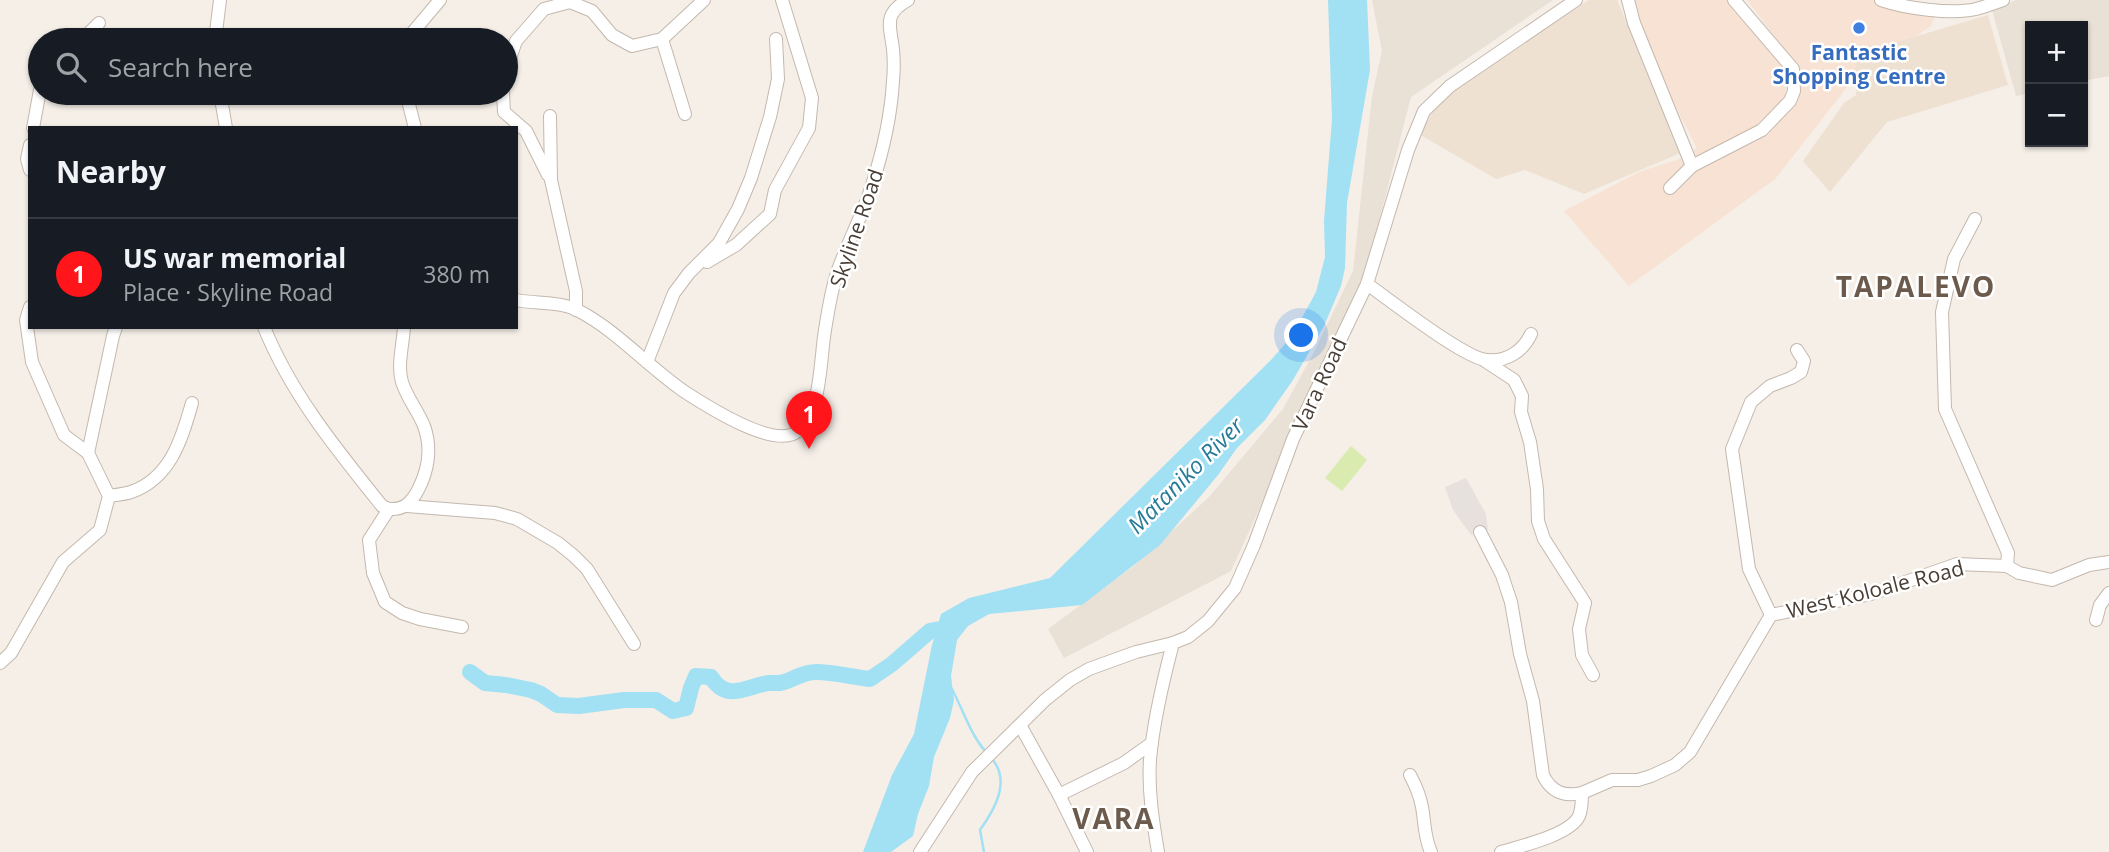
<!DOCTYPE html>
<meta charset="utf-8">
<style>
:root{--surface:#171b24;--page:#242831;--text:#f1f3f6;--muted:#9ea1a6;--line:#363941;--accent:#ff151a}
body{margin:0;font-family:"Open Sans",sans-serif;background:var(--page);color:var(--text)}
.controls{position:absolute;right:21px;top:21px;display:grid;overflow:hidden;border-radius:0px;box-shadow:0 2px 5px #0004}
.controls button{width:63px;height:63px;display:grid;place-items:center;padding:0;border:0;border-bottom:2px solid var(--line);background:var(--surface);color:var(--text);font:35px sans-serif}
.you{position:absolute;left:1302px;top:336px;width:24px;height:24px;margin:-18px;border:5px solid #fff;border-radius:50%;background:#1a73e8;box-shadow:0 0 0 10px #1a73e833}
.badge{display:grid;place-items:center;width:46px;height:46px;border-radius:50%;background:var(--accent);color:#fff;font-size:23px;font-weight:700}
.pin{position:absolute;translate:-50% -58px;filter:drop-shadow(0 2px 4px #0008)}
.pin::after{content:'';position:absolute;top:37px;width:24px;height:21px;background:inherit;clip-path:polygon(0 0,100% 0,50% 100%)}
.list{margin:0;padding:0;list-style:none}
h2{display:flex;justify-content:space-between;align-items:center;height:91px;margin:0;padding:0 28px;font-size:30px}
h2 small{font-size:23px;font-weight:400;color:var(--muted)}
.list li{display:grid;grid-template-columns:46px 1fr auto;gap:21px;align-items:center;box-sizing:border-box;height:112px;padding:0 28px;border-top:2px solid var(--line)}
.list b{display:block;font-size:26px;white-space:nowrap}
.list p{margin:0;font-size:23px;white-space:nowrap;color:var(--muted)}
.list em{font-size:23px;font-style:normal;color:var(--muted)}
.icon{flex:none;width:38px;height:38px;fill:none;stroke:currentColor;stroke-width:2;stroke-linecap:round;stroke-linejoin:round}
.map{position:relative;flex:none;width:2109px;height:852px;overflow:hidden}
.search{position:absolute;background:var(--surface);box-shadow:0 2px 5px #0004;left:28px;top:28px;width:490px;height:77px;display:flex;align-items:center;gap:18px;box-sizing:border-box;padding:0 24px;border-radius:38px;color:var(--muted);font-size:26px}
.panel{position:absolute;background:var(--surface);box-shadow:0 2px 5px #0004;left:28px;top:126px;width:490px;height:203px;border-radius:0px}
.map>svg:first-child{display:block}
.residential{fill:#e9e0d6}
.commercial{fill:#f7e2d3}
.industrial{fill:#e7e1dd}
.education{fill:#eee1d2}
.green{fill:#daebaf}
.water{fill:#a2e0f4}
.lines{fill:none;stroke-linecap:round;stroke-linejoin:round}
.stream{stroke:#a2e0f4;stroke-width:2.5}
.river{stroke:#a2e0f4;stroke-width:16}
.minor-casing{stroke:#c4b8ad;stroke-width:14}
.minor{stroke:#fff;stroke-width:12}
.shop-dot{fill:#3f7fe0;stroke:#fff;stroke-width:2.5}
.labels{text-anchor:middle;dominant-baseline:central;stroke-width:5;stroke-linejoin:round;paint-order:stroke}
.shop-label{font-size:21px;font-weight:bold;fill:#366cbe;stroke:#fff}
.street-label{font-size:21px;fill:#493e36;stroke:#fff}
.water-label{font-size:23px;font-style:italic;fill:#257b98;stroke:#fff}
.district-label{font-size:28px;font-weight:bold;letter-spacing:2px;fill:#6c5a4d;stroke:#fff}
</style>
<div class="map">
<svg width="2109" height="852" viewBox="0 0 2109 852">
<rect width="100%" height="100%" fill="#f5efe8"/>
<g class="residential">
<polygon points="1372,0 1553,0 1411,97 1364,279 1231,571 1064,658 1048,629 1134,566 1209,497 1283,409 1314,352 1353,271 1372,96 1382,51"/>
<polygon points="2016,0 2109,0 2109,76 2083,81 2083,26 2030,26 2030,93 2016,96 1992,10"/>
</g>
<polygon class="commercial" points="1633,0 1738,0 1788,72 1785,94 1790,92 1791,58 1747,0 1886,0 1935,15 1931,26 1855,77 1775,179 1629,286 1564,211 1639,172 1679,159 1697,148 1642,43"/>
<polygon class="industrial" points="1466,478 1486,514 1488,529 1471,535 1453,510 1445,487"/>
<g class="education">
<polygon points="1589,0 1617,0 1683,152 1584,194 1525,170 1496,179 1419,134 1434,110 1453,88"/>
<polygon points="1988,15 2008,85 1887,122 1830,192 1803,161 1844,103 1856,95 1858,76 1853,55"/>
</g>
<polygon class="green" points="1351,446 1367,460 1342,491 1325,478"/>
<polygon class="water" points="1328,0 1367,0 1370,70 1347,203 1345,268 1341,286 1324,326 1293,380 1265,420 1237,448 1218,475 1160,545 1082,605 989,614 968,626 957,640 951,676 954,700 950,718 934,757 929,786 918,814 913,836 891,852 863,852 892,775 914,734 932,645 941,614 969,598 1050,578 1271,360 1292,336 1316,292 1325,257 1324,221 1332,119"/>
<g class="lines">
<g class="stream">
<path d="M952,689C963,710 970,733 985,751"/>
<path d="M984,852L980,830C995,809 1011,781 992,759"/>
</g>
<path class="river" d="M470,672L485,683L506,685L531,690L541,694L557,705L579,706L624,700H656L673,711L686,708L691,688L696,676L711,677C727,703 746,686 769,683C770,683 779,683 780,683C792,681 801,672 816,672C833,672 852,677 870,679L892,664L930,631L948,628"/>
<defs>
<g id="minor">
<polyline points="1628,0 1634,23 1692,166"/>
<path d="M1881,0C1905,8 1951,15 1976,9C1985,7 1994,3 2003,0"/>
<polyline points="82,40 99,23"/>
<polyline points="215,40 220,0"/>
<polyline points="410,40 413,32 440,0"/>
<polyline points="506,70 516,41 544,9 570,2 592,11 612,35 632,46 662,39"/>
<polyline points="220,93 226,128"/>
<polyline points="406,93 415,128"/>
<polyline points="503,93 504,112 526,131 548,175"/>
<polyline points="685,114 662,39 704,0"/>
<polyline points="550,116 551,180 576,291 576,310"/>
<polyline points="33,128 40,90"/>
<polyline points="30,145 27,159 30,170"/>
<polyline points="1670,188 1692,166 1762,130 1790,101 1794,91 1793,69 1734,0"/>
<polyline points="1975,219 1954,259 1942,312 1945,409 2008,553 2007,566"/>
<polyline points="707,262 736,245 770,214 775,190 809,128 812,98 782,0"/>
<path d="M1367,284C1390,300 1465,359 1487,360C1507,362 1523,351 1531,334"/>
<path d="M516,300C536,304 560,301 579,311C619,332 650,369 688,394C710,408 776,450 798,431C822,411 820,358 825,330C828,312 831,291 837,273C847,243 863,215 872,185C883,151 891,116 893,81C894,71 894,60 893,49C890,25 883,14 908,0"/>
<path d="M264,327C291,394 337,450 382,506L389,509"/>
<polyline points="1485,361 1514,380 1522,396 1521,412 1530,442 1537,489 1538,521 1544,539 1585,603 1579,629 1582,655 1593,675"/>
<polyline points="647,362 674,293 689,273 719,243 738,209 751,178 770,117 778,79 776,39"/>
<polyline points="88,453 113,336 116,327"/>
<path d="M109,496C116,495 125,494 131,492C171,478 182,438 192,403"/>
<polyline points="407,506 495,513 517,519 558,543 574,556 587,569 634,644"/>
<path d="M389,509C404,510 411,503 418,490C428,471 432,448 424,426C418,411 407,398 402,382C397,365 403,345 404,327"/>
<polyline points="389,509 369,540 373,573 385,602 402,613 420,619 462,627"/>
<path d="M1480,532L1502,575L1511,602L1520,654L1533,701L1543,775C1551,792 1564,797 1582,793"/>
<polyline points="1771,615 1749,569 1732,449 1751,402 1770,386 1791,378 1801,372 1804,361 1797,350"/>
<polyline points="2096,620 2100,605 2109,593"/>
<polyline points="0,663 11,653 63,562 100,530 109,496 88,453 64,435 32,362 26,320 30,307"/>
<polyline points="1020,725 1059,795 1087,852"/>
<path d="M1410,775C1416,786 1420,796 1422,807C1425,823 1424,837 1431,852"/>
<polyline points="1059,795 1124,763 1152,743"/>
<polyline points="920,852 972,772 1045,700 1070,680 1089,669 1136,652 1173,643 1188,637 1208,621 1235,588 1254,545 1293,439 1367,284 1408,150 1424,111 1450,86 1576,0"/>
<path d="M1158,852C1153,822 1148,791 1150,760C1153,725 1164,677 1173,643"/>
<path d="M1501,852C1521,846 1570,835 1579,816C1582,809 1582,800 1582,793L1612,780H1638L1651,776L1675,765L1690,752L1771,615L1871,594L1957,564L2007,566L2019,573L2052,580L2089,565L2109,562"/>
</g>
</defs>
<use href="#minor" class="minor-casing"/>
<use href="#minor" class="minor"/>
</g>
<circle class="shop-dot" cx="1859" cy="28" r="7"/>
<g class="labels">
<g class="shop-label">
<text x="1859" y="52">Fantastic<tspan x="1859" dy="24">Shopping Centre</tspan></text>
</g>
<g class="street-label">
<text transform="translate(856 228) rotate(-71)">Skyline Road</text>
<text transform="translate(1319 384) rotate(-65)">Vara Road</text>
<text transform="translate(1875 589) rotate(-14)">West Koloale Road</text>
</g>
<g class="water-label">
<text transform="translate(1185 475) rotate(-45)">Mataniko River</text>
</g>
<g class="district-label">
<text x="1916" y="286">TAPALEVO</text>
<text x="1114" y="818">VARA</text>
</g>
</g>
</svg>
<div class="controls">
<button>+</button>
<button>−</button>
</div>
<div class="you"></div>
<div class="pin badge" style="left:809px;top:449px">1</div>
<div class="search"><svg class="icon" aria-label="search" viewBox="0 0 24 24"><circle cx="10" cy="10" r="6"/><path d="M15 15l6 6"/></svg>Search here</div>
<section class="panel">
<h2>Nearby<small></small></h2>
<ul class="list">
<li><span class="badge">1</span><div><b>US war memorial</b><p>Place · Skyline Road</p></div><em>380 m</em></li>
</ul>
</section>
</div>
